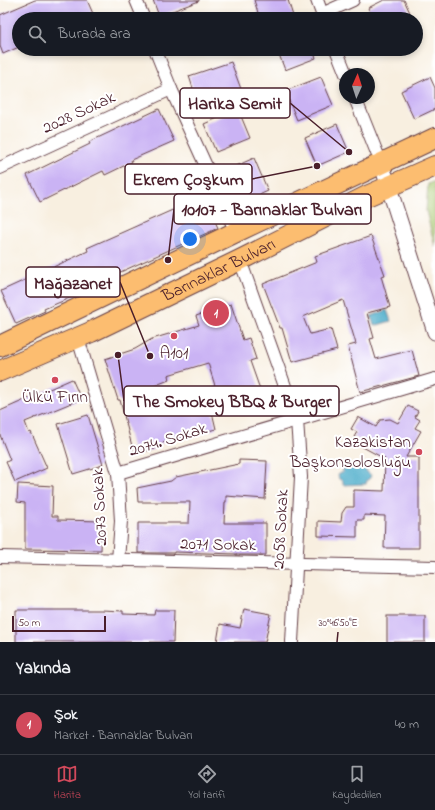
<!DOCTYPE html>
<html lang="tr">
<meta charset="utf-8">
<style>
:root{--surface:#171b24;--page:#20242c;--text:#f1f3f6;--muted:#9ea1a6;--line:#363941;--accent:#d1495b}
body{margin:0;font-family:"Indie Flower",sans-serif;background:var(--page);color:var(--text)}
.compass{position:absolute;left:339px;top:68px;width:36px;height:36px;border-radius:50%;background:var(--surface);box-shadow:0 2px 6px #0003;rotate:3deg}
.scale{position:absolute;left:12px;bottom:10px;width:94px;box-sizing:border-box;padding-left:4px;border:2px solid #4a1f2b;border-top:0;font-size:11px;line-height:14px;white-space:nowrap;color:#4a1f2b;-webkit-text-stroke:3px #fff;paint-order:stroke}
.you{position:absolute;left:190px;top:239px;width:14px;height:14px;margin:-10px;border:3px solid #fff;border-radius:50%;background:#1a73e8;box-shadow:0 0 0 6px #1a73e833}
.badge{display:grid;place-items:center;width:26px;height:26px;border-radius:50%;background:var(--accent);color:#fff;font-size:13px;font-weight:700}
.pin{position:absolute;translate:-50% -50%;border:2px solid #fff;box-shadow:0 1px 4px #0006}
.list{margin:0;padding:0;list-style:none}
h2{display:flex;justify-content:space-between;align-items:center;height:52px;margin:0;padding:0 16px;font-size:17px}
h2 small{font-size:13px;font-weight:400;color:var(--muted)}
.list li{display:grid;grid-template-columns:26px 1fr auto;gap:12px;align-items:center;box-sizing:border-box;height:60px;padding:0 16px;border-top:1px solid var(--line)}
.list b{display:block;font-size:15px;white-space:nowrap}
.list p{margin:0;font-size:13px;white-space:nowrap;color:var(--muted)}
.list em{font-size:13px;font-style:normal;color:var(--muted)}
.icon{flex:none;width:22px;height:22px;fill:none;stroke:currentColor;stroke-width:2;stroke-linecap:round;stroke-linejoin:round}
.map{position:relative;flex:none;width:435px;height:642px;overflow:hidden}
.search{position:absolute;background:var(--surface);box-shadow:0 2px 6px #0003;left:12px;right:12px;top:12px;height:44px;display:flex;align-items:center;gap:10px;box-sizing:border-box;padding:0 14px;border-radius:22px;color:var(--muted);font-size:15px}
.sheet{height:112px;background:var(--surface)}
nav{display:flex;justify-content:space-around;align-items:center;box-sizing:border-box;height:56px;border-top:1px solid var(--line);background:var(--surface);font-size:11px;color:var(--muted)}
nav a{display:grid;justify-items:center;gap:2px}
nav .on{color:var(--accent)}
.map>svg:first-child{display:block}
.green{fill:#a9c86f;stroke:#7a744d}
.water{fill:#4aabc9;stroke:#4a657a}
.building{fill:#cab3f4;fill-rule:evenodd}
.lines{fill:none;stroke-linecap:round;stroke-linejoin:round}
.minor-casing{stroke:#643e46;stroke-width:14}
.tertiary-casing{stroke:#643e46;stroke-width:17}
.primary-casing{stroke:#643e46;stroke-width:22}
.minor{stroke:#fff;stroke-width:12}
.tertiary{stroke:#fff;stroke-width:15}
.primary{stroke:#fcbd6f;stroke-width:20}
.ticks{fill:none;stroke:#4a1f2b;stroke-width:1.5}
.poi-dot{fill:#d1495b;stroke:#fff;stroke-width:1.5}
.labels{text-anchor:middle;dominant-baseline:central;stroke-width:4;stroke-linejoin:round;paint-order:stroke}
.street-label{font-size:17px;fill:#4a1f2b;stroke:#fff}
.poi-label{font-size:17px;fill:#4a1f2b;stroke:#fff}
.ticks-label{font-size:10px;text-anchor:middle;fill:#4a1f2b;stroke:#fff;stroke-width:4;stroke-linejoin:round;paint-order:stroke}
.leader{fill:none;stroke:#4a1f2b;stroke-width:1.5}
.callout-dot{fill:#4a1f2b;stroke:#fff;stroke-width:1.5}
.callout{fill:#fff;stroke:#4a1f2b;stroke-width:1.5}
.callout-label{font-size:18px;text-anchor:middle;font-weight:bold;fill:#4a1f2b}
</style>
<div class="map">
<svg width="435" height="642" viewBox="0 0 435 642">
<rect width="100%" height="100%" fill="#fff"/>
<filter id="ink" filterUnits="userSpaceOnUse"><feTurbulence type="fractalNoise" baseFrequency=".025" numOctaves="2"/><feDisplacementMap in="SourceGraphic" scale="8" xChannelSelector="R" yChannelSelector="G"/><feConvolveMatrix kernelMatrix="1 2 1 2 8 2 1 2 1" color-interpolation-filters="sRGB"/></filter>
<filter id="wash" filterUnits="userSpaceOnUse"><feTurbulence type="fractalNoise" baseFrequency=".012" numOctaves="4" result="noise"/><feDisplacementMap in="SourceGraphic" scale="16" xChannelSelector="R" yChannelSelector="G"/><feGaussianBlur stdDeviation="0.9" result="paint"/><feColorMatrix in="noise" values="0 0 0 0 0 0 0 0 0 0 0 0 0 0 0 0 0 1.4 0 .05"/><feComposite in="paint" operator="in"/></filter>
<g filter="url(#wash)">
<rect width="100%" height="100%" fill="#f8efe0"/>
<polygon class="green" points="435,181 435,247 426,211 428,184"/>
<g class="water">
<polygon points="387,310 391,321 374,326 371,316"/>
<polygon points="343,468 365,468 367,472 371,475 370,478 367,480 366,484 343,485 343,481 339,479 338,475 343,472"/>
</g>
<g id="blocks">
<g class="building">
<polygon points="35,0 87,0 94,16 87,19 19,19 19,47 3,54 0,46 0,15"/>
<polygon points="153,0 199,0 199,1 159,16"/>
<polygon points="254,0 288,0 293,16 284,19 260,19"/>
<polygon points="384,0 404,0 413,19 374,19 368,8"/>
<polygon points="277,49 312,49 316,58 285,70"/>
<polygon points="231,62 241,89 198,104 189,76"/>
<polygon points="321,77 333,105 297,120 285,91"/>
<polygon points="430,77 435,88 435,109 414,119 401,91"/>
<polygon points="159,109 174,141 131,160 132,162 105,175 103,171 40,202 27,175 90,144 89,142"/>
<polygon points="238,109 250,138 216,152 204,124"/>
<polygon points="337,124 349,152 317,166 305,138"/>
<polygon points="254,158 268,191 239,204 225,171"/>
<polygon points="204,196 218,228 85,288 86,291 44,309 45,311 16,324 1,291 88,251 87,248"/>
<polygon points="371,236 385,275 381,276 390,307 367,313 374,338 370,339 376,359 412,350 419,376 360,392 348,346 356,344 343,300 303,317 310,334 331,329 337,350 292,362 282,328 280,328 263,284 317,262 315,256"/>
<path d="M231,304L243,340L249,338L256,359L250,361L262,395L212,412L216,429L154,445L155,449L134,454L120,400H118L105,359L135,349L152,339L199,325L196,316ZM208,363L216,389L182,397L183,400L147,410L141,391L169,380L168,375Z"/>
<polygon points="72,379 81,399 25,422 29,433 31,432 47,468 15,482 6,462 10,460 0,435 0,411"/>
<polygon points="408,406 418,411 415,417 420,420 415,428 421,431 406,457 419,457 419,548 384,548 385,516 364,515 364,520 357,520 357,537 318,536 318,521 341,522 342,513 346,507 354,507 354,490 384,491 385,459 359,445 361,441 354,437 357,432 351,429 358,417 376,427 380,420 390,419 398,423"/>
<polygon points="88,415 103,465 73,474 58,424"/>
<polygon points="239,460 267,461 265,499 226,496 226,502 225,502 224,523 266,523 266,555 236,555 236,554 174,552 174,553 138,553 138,523 189,523 190,502 138,502 137,488 171,481 176,477 239,464"/>
<polygon points="18,484 53,486 52,516 58,516 58,520 102,521 101,550 25,549 25,503 17,502"/>
<polygon points="244,609 271,614 265,642 217,642 220,624 240,628"/>
<polygon points="16,610 102,610 123,611 123,614 154,615 155,610 174,610 173,642 16,642"/>
<rect x="387" y="616" width="38" height="26"/>
</g>
</g>
</g>
<g filter="url(#ink)">
<use href="#blocks" fill-opacity="0" stroke="#643e46" stroke-width="1"/>
<g class="lines">
<defs>
<g id="minor">
<polyline points="136,0 144,19"/>
<polyline points="317,0 324,19"/>
<polyline points="322,14 353,0"/>
<polyline points="155,49 171,89 236,232"/>
<polyline points="336,49 346,74"/>
<polyline points="355,98 383,168"/>
<polyline points="0,168 171,89"/>
<polyline points="240,260 297,420 301,477 292,642"/>
<polyline points="78,338 118,473 121,521 118,560"/>
<polyline points="118,473 435,379"/>
<polyline points="0,557 435,567"/>
</g>
<polyline id="tertiary" points="385,175 435,332"/>
<g id="primary">
<polyline points="0,346 236,232 435,138"/>
<path id="s1" d="M0,371L91,332L240,260L367,196L435,166"/>
</g>
</defs>
<use href="#minor" class="minor-casing"/>
<use href="#tertiary" class="tertiary-casing"/>
<use href="#primary" class="primary-casing"/>
<use href="#minor" class="minor"/>
<use href="#tertiary" class="tertiary"/>
<use href="#primary" class="primary"/>
</g>
</g>
<path class="ticks" d="M337,642L338,632"/>
<g class="poi-dot">
<circle cx="174" cy="336" r="4"/>
<circle cx="55" cy="380" r="4"/>
<circle cx="419" cy="452" r="4"/>
</g>
<g class="labels">
<g class="street-label">
<text transform="translate(79 113) rotate(-25)">2028 Sokak</text>
<text stroke="none"><textPath href="#s1" startOffset="241">Barınaklar Bulvarı</textPath></text>
<text transform="translate(168 440) rotate(-17)">2074. Sokak</text>
<text transform="translate(100 507) rotate(-93)">2073 Sokak</text>
<text transform="translate(281 529) rotate(-87)">2058 Sokak</text>
<text transform="translate(218 545) rotate(1)">2071 Sokak</text>
</g>
<g class="poi-label">
<text x="174" y="353">A101</text>
<text x="55" y="397">Ülkü Fırın</text>
<text x="411" y="442" text-anchor="end">Kazakistan<tspan x="411" dy="20">Başkonsolosluğu</tspan></text>
</g>
</g>
<g class="ticks-label">
<text x="338" y="626">30°46'50"E</text>
</g>
<path class="leader" d="M349 152L290 103M317 166L252 179M168 260L174 209M150 356L120 282M118 355L124 401"/>
<g class="callout-dot">
<circle cx="349" cy="152" r="4"/>
<circle cx="317" cy="166" r="4"/>
<circle cx="168" cy="260" r="4"/>
<circle cx="150" cy="356" r="4"/>
<circle cx="118" cy="355" r="4"/>
</g>
<g class="callout">
<rect x="180" y="88" width="110" height="30" rx="4"/>
<rect x="125" y="164" width="127" height="30" rx="4"/>
<rect x="174" y="194" width="197" height="30" rx="4"/>
<rect x="26" y="267" width="94" height="30" rx="4"/>
<rect x="124" y="386" width="215" height="30" rx="4"/>
</g>
<g class="callout-label">
<text x="235" y="109">Harika Semit</text>
<text x="188" y="185">Ekrem Çoşkum</text>
<text x="272" y="215">10107 - Barınaklar Bulvarı</text>
<text x="73" y="289">Mağazanet</text>
<text x="232" y="407">The Smokey BBQ &amp; Burger</text>
</g>
</svg>
<svg class="compass" viewBox="-18 -18 36 36"><path d="M0-13l5 13h-10z" fill="#e53935"/><path d="M0 13l5-13h-10z" fill="#9ea1a6"/></svg>
<div class="scale">50 m</div>
<div class="you"></div>
<div class="pin badge" style="left:216px;top:313px">1</div>
<div class="search"><svg class="icon" aria-label="search" viewBox="0 0 24 24"><circle cx="10" cy="10" r="6"/><path d="M15 15l6 6"/></svg>Burada ara</div>
</div>
<section class="sheet">
<h2>Yakında<small></small></h2>
<ul class="list">
<li><span class="badge">1</span><div><b>Şok</b><p>Market · Barınaklar Bulvarı</p></div><em>40 m</em></li>
</ul>
</section>
<nav>
<a class="on"><svg class="icon" aria-label="map" viewBox="0 0 24 24"><path d="M3 6l6-2 6 2 6-2v14l-6 2-6-2-6 2zM9 4v14M15 6v14"/></svg>Harita</a>
<a><svg class="icon" aria-label="directions" viewBox="0 0 24 24"><path d="M12 3l9 9-9 9-9-9zM9 14v-3h6M13 9l2 2-2 2"/></svg>Yol tarifi</a>
<a><svg class="icon" aria-label="saved" viewBox="0 0 24 24"><path d="M7 4h10v16l-5-4-5 4z"/></svg>Kaydedilen</a>
</nav>
